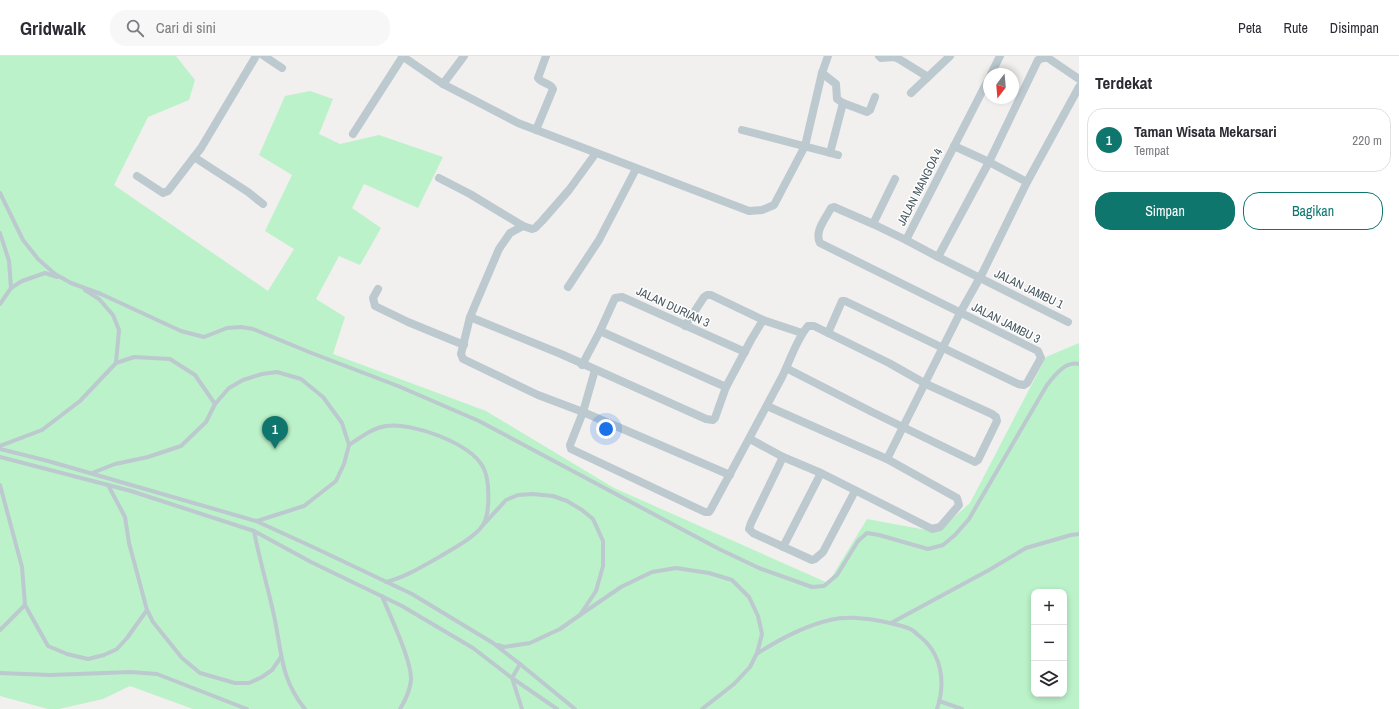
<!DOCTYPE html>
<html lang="id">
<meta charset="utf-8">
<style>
:root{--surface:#fff;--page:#f7f7f7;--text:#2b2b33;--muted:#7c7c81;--line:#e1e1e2;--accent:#0f766e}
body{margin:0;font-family:"Archivo Narrow",sans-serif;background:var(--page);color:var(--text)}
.controls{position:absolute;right:12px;bottom:12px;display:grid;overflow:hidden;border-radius:8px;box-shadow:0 2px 6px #0003}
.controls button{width:36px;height:36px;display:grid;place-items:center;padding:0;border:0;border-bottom:1px solid var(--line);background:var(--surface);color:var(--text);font:20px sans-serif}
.compass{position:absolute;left:983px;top:12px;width:36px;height:36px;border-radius:50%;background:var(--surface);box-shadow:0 2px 6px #0003;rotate:196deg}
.you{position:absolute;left:606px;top:373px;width:14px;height:14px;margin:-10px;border:3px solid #fff;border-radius:50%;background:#1a73e8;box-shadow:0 0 0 6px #1a73e833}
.badge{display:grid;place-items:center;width:26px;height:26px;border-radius:50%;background:var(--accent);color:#fff;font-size:13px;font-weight:700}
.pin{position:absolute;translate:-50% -33px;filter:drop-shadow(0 1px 2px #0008)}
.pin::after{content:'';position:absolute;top:21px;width:14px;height:12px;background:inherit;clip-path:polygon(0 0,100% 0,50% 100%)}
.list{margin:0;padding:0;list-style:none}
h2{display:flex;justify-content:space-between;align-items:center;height:52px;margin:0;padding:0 16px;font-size:17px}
h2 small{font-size:13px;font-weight:400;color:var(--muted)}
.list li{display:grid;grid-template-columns:26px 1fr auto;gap:12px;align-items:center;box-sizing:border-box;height:64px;margin:0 8px 8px;padding:0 8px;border:1px solid var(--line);border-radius:16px}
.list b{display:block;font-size:15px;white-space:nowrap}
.list p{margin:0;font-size:13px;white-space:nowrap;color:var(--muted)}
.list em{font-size:13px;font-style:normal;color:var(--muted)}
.actions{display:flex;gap:8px;padding:12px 16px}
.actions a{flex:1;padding:9px 0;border:1px solid var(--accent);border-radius:16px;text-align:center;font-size:14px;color:var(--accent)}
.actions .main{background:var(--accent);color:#fff}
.icon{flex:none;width:22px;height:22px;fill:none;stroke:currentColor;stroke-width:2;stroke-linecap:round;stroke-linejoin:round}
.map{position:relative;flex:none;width:1079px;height:653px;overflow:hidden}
header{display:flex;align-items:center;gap:24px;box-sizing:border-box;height:56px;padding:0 20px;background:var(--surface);border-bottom:1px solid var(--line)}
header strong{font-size:19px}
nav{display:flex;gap:22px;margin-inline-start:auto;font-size:14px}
.search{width:280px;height:36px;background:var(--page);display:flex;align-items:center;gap:10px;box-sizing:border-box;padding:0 14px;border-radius:16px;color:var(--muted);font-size:15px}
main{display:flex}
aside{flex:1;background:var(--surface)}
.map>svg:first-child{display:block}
.green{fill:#bbf2c9;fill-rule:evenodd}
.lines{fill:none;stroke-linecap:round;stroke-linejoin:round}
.lane{stroke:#bcc9cf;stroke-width:4}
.street{stroke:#bcc9cf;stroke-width:8}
.labels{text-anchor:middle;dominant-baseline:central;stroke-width:3;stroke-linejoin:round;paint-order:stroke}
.street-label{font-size:12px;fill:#46565e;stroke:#fff}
</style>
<header>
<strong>Gridwalk</strong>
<div class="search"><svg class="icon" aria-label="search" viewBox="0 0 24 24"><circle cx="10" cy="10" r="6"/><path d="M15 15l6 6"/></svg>Cari di sini</div>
<nav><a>Peta</a><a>Rute</a><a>Disimpan</a></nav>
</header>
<main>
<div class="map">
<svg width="1079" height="653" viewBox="0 0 1079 653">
<rect width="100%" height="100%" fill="#f2efef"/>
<path class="green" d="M0,0H176L195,24L189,44L148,61L114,129L268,235L294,193L265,175L292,119L259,99L285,40L310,35L333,43L319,78L340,88L379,79L443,101L418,152L364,128L352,152L381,172L360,209L339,200L316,243L345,261L333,298L486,355L614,432L828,527L867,463L937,476L970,447L1046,301L1079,287V653H193L130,630L103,643L59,653H48L0,640ZM1034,536H1064V638H1034Z"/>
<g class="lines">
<g class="lane">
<path d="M0,137L23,184L38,203L55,218L71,227L101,238L181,275L204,281L227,272L241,271L253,273L309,296L398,330L479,365L719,493L759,512L812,531L824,530L837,519L858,485L867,477L879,479L928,493L943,489L955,479L969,463L1047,329C1054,320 1065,305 1079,308"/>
<polyline points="0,177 9,205 11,232 0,248"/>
<polyline points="11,232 22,225 45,217 57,221"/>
<polyline points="215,348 229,332 243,324 262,318 277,316 301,323 323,341 342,367 349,389 344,408 336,425 304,450 257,465"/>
<path d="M349,389C361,381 372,372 386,370C412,366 470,387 483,411C490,423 490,455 484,467C479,479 452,493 441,500C423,510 406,521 386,526"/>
<polyline points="0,390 42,374 80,345 116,307 119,274 113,259 99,243 85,234"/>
<polyline points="0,393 48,405 256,465 315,492 412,538 493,587 520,608 575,653"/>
<polyline points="0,401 131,435 254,475 311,506 402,550 473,592 512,622 557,653"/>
<polyline points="92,417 115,408 148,401 181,390 206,366 215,348 195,319 170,303 134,301 116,307"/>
<polyline points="0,429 22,511 25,549 0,574"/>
<polyline points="108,429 125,461 129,487 147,554 153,566 182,602 200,617 235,627 249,627 262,621 272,614 281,601"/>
<polyline points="484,468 506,444 518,439 533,438 553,440 567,445 582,454 593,463 603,485 603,510 596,535 580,559 560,573 530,587 504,591 498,589"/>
<path d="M254,475C259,502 267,528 273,555C282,593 279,621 305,653"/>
<path d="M382,540C390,560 412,605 411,624C410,634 405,645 400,653"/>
<polyline points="25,549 48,590 67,598 88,603 104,599 117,593 127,582 147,554"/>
<polyline points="580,559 621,531 652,516 676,512 709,517 732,524 749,541 758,560 762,578 757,597 750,611 734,628 702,653"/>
<polyline points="891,567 989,514 1026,492 1071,479 1079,478"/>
<path d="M758,597C780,583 804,570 830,564C845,560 860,562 875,564C886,566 897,568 908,572C912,573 915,576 918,579C942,597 946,626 937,653"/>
<polyline points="520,608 512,622 522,653"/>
<polyline points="0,617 50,619 131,616 157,618 247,653"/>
<polyline points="939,645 962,653"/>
</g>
<g class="street">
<polyline points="264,0 282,12"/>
<polyline points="402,0 443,28 518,67 749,155 762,154 774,149 805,90 822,17 828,0"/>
<polyline points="879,0 881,2 894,1 899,3 928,21"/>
<polyline points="822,17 836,28 837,43 843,47 830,97"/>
<polyline points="991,18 1000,0"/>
<polyline points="443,28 464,0"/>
<polyline points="911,37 950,0"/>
<polyline points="843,47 867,56 870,54 875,41"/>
<path d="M536,74L553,33C550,26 542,28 538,22L546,0"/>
<polyline points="742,74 838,99"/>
<polyline points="353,78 403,0"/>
<polyline points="954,90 989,106 1027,126"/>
<polyline points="194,101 248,136 263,148"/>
<polyline points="137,120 163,137 168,135 201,92 256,0"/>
<polyline points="439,122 470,138 523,170 532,173 535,172 542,165 569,134 596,97"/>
<polyline points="873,168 895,123"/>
<polyline points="523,170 510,177 499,193 470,261 461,298 463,303 538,339 583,356 730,419"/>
<polyline points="906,184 989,22"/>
<polyline points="938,201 989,106 1038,4 1043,2 1048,2 1079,23"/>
<polyline points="568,231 599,184 636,113"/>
<polyline points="378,233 373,242 375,250 408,266 464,289"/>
<polyline points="470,261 561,298 706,363 713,364 715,362 726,331 751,284 763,264"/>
<polyline points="685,270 704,241 707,239 711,239 763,264 802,277"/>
<polyline points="600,275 726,331"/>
<path d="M828,277L842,245H845L1018,328L1024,329L1027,327L1041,302L1038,295L820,187C814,175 826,162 831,152L834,151L873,168L906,184L938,201L1068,266"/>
<polyline points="582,309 600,275 615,242 622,241 745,296"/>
<path d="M595,314L583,356L570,389L571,393L705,456H709L711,453C735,409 758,366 782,321C790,305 796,284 808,270H814L889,307L926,328L992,358L996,361L997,365L978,404L975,406L872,356L786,312"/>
<polyline points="750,383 783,401 821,417 932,473 940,471 959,449 957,442 887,403 767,350"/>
<polyline points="783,401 751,467 749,473 753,477 812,504 815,503 823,496 855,435"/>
<polyline points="887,403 960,257 983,216 1027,126 1079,31"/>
<polyline points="783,491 821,417"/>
</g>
</g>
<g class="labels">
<g class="street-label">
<text transform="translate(920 131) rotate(-63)">JALAN MANGOA 4</text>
<text transform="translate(1029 233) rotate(26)">JALAN JAMBU 1</text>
<text transform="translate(673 251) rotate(25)">JALAN DURIAN 3</text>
<text transform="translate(1006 267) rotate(27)">JALAN JAMBU 3</text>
</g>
</g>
</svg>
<div class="controls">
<button>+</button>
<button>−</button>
<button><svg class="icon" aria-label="layers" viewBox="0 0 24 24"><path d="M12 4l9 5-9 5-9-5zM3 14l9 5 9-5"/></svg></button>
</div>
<svg class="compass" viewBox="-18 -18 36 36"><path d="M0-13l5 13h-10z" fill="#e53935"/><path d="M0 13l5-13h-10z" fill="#7c7c81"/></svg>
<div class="you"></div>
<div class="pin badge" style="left:275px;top:393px">1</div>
</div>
<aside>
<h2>Terdekat<small></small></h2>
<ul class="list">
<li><span class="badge">1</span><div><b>Taman Wisata Mekarsari</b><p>Tempat</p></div><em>220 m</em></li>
</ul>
<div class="actions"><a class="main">Simpan</a><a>Bagikan</a></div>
</aside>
</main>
